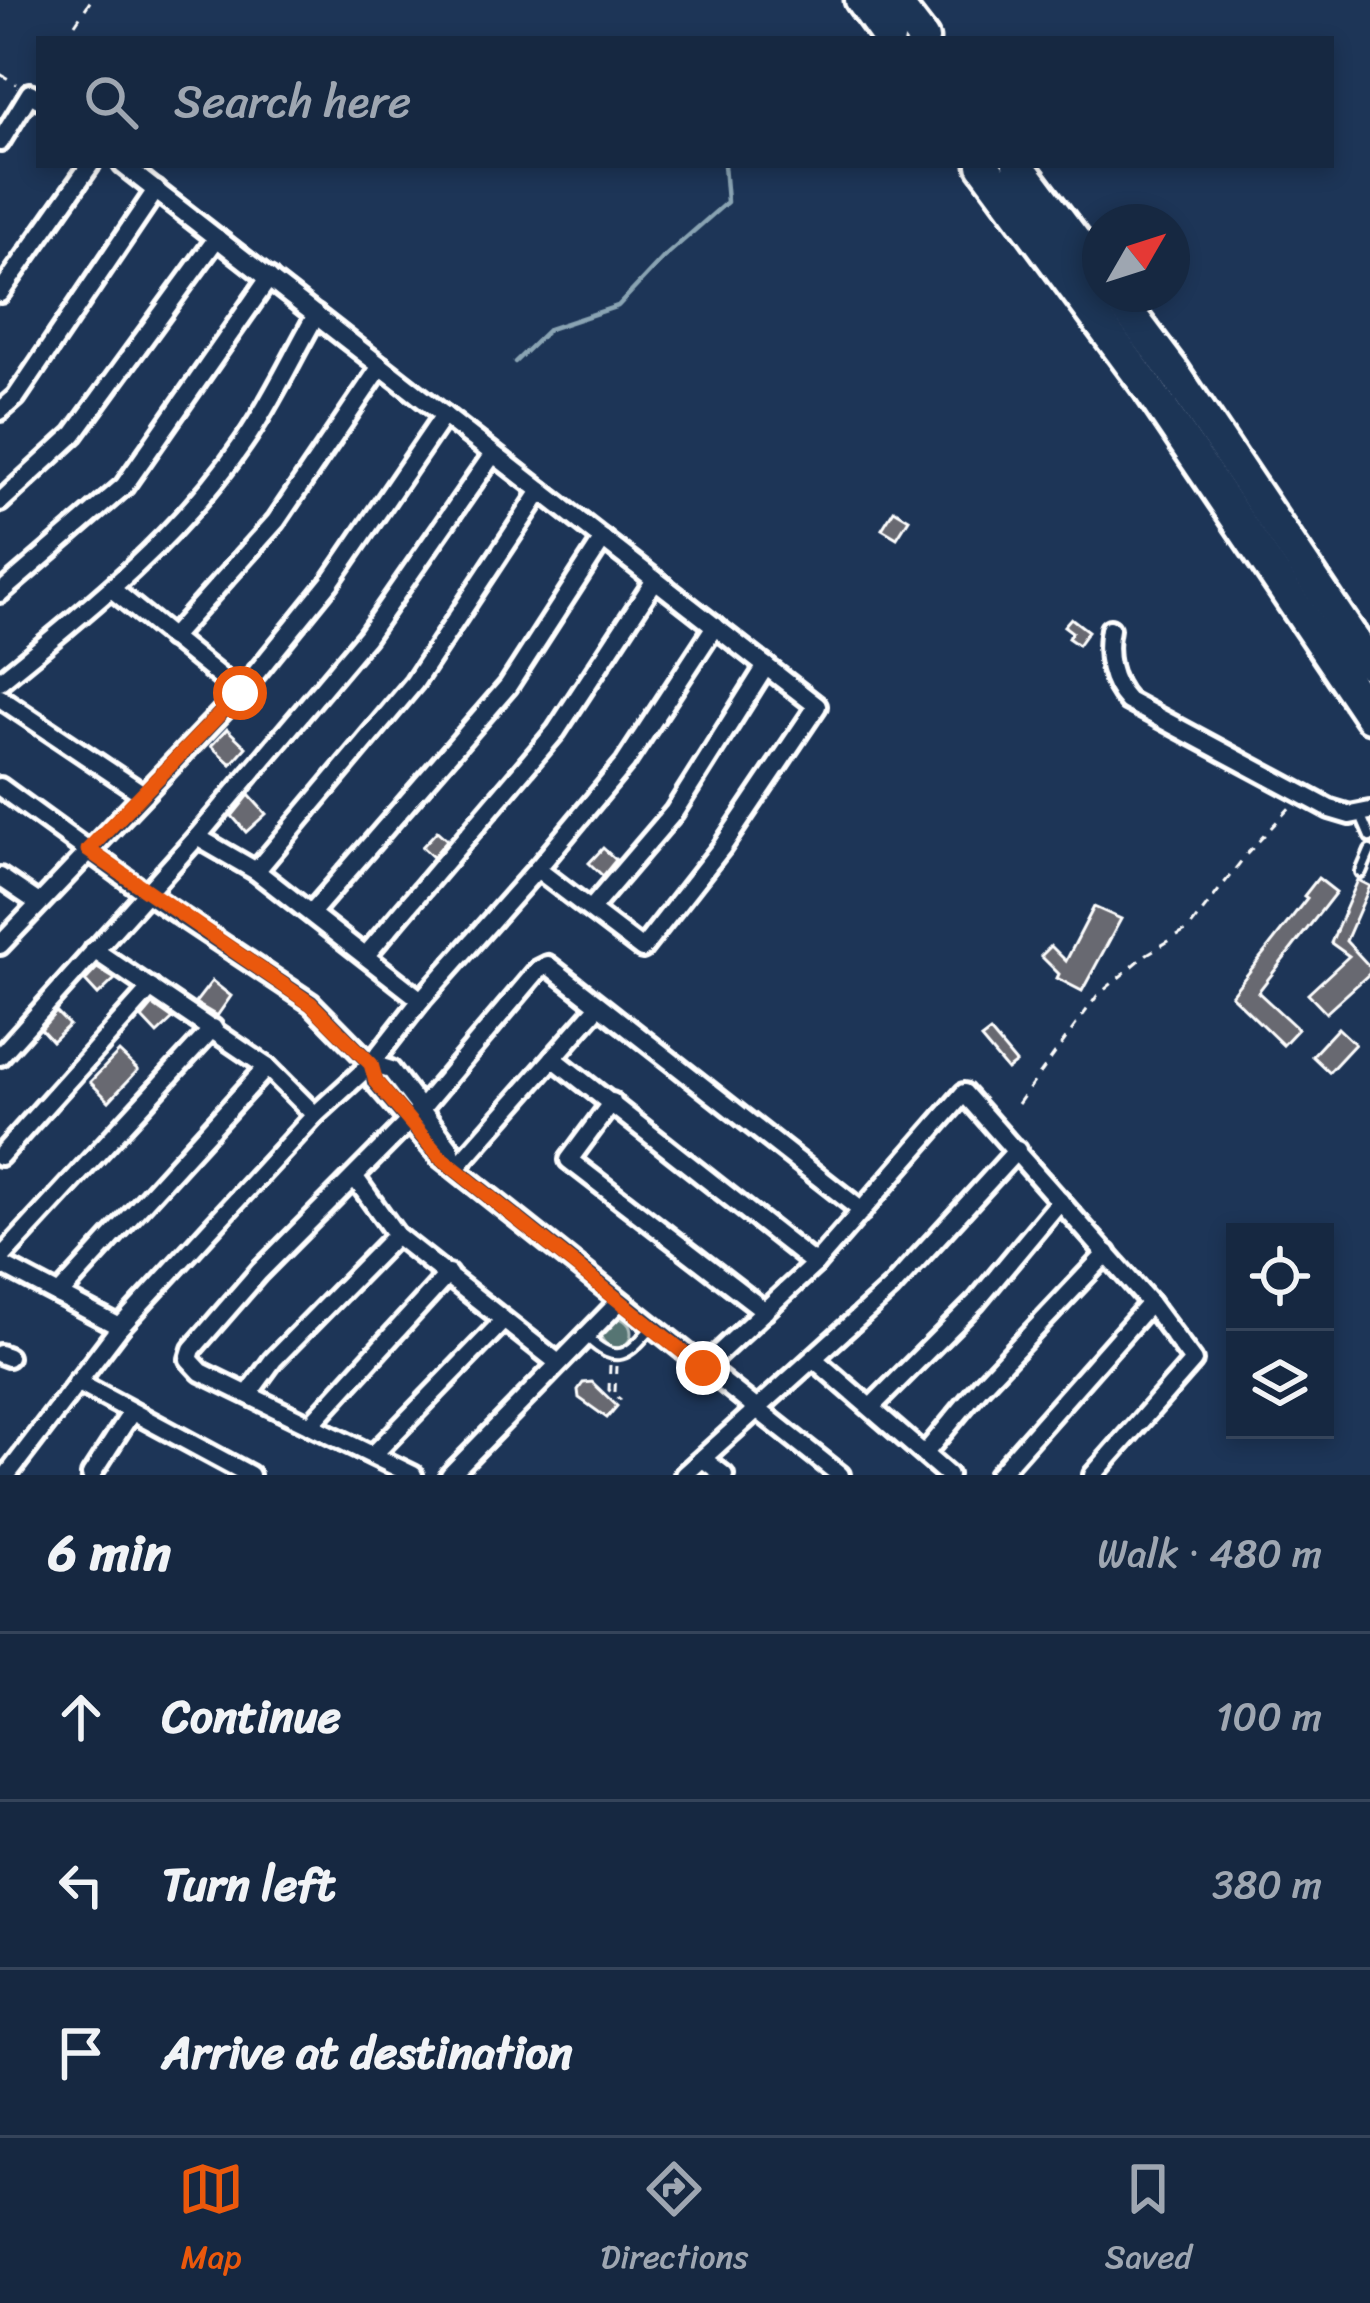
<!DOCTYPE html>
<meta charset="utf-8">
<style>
:root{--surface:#162841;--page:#1f3048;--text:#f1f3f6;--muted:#9ea6b1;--line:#35445a;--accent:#ea580c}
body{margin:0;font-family:Sriracha,sans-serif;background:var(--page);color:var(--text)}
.controls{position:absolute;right:36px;bottom:36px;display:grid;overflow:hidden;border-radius:0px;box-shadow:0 6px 18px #0003}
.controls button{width:108px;height:108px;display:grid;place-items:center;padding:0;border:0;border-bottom:3px solid var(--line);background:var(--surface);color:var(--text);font:60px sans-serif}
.compass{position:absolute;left:1082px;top:204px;width:108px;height:108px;border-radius:50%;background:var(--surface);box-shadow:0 6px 18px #0003;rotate:51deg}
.stop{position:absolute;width:36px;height:36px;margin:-27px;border:9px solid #ea580c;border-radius:50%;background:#fff}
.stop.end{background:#ea580c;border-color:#fff;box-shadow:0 3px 12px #0008}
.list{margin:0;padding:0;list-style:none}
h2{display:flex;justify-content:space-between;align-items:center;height:156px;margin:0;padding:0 48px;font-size:51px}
h2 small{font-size:39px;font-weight:400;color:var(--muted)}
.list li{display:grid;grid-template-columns:78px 1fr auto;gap:36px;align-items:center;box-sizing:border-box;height:168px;padding:0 48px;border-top:3px solid var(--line)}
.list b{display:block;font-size:45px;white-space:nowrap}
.list em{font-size:39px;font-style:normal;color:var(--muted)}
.icon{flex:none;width:66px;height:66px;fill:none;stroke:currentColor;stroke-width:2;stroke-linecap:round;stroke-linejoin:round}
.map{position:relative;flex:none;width:1370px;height:1475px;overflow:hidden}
.search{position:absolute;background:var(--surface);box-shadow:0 6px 18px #0003;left:36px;right:36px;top:36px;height:132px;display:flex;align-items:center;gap:30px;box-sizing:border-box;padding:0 42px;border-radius:0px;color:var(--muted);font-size:45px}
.sheet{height:660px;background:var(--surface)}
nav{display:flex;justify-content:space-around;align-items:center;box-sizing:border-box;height:168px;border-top:3px solid var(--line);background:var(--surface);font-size:33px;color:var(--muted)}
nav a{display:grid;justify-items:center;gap:6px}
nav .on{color:var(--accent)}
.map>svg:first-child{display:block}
.green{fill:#567473;stroke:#aabab9;stroke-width:3}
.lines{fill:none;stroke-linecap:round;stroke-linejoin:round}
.stream{stroke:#8aa4b3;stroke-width:4.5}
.building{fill:#686971;stroke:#fff;stroke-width:3}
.lane-casing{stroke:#fff;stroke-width:16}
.street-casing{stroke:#fff;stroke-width:26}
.highway-casing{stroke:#fff;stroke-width:39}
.path{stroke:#fff;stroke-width:3;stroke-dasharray:9 9;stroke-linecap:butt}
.lane{stroke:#1d3557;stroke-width:8}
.street{stroke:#1d3557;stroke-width:16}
.highway{stroke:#1d3557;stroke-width:30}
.route{stroke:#ea580c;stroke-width:15}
</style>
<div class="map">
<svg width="1370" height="1475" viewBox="0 0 1370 1475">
<rect width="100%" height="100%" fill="#1d3557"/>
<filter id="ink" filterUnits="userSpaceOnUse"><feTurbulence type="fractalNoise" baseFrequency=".00833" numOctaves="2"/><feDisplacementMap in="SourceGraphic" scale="24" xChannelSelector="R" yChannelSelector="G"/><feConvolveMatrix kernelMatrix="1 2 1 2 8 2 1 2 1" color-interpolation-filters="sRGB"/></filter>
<g filter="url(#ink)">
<circle class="green" cx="616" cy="1333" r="15"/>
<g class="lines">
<polyline class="stream" points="515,362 549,329 618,306 663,258 727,202 724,165"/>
</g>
<g class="building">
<polygon points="894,510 909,519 897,538 882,529"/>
<polygon points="1071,618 1088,631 1078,645 1068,638 1072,632 1064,626"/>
<polygon points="227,729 246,747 231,764 211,746"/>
<polygon points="249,795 266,814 246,832 232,816"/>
<polygon points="437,831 447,840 433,857 422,847"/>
<polygon points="603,848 616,860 603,876 589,863"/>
<polygon points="1318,878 1336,892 1258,992 1298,1029 1283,1045 1231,995 1307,898 1304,896"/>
<polygon points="1358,880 1370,886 1346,941 1370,967 1370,973 1326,1013 1308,994 1349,956 1331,943"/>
<polygon points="1094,907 1121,919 1082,991 1057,978 1059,974 1041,956 1051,946 1066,961"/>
<polygon points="97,968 115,979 98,995 85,981"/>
<polygon points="212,981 231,996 217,1016 195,1003"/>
<polygon points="153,1005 173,1019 157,1034 142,1018"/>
<polygon points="56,1012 69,1025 52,1041 41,1029"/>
<polygon points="1338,1028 1355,1044 1329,1072 1312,1056"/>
<polygon points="990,1032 1016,1063 1007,1070 981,1039"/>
<polygon points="119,1052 138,1070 109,1101 90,1082"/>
<polygon points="592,1382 617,1406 607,1418 579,1398 578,1390 583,1383"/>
</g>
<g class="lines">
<defs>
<g id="lane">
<polyline points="1361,816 1370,837"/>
<polyline points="1361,872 1370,851"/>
<path d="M588,1338C617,1366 628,1355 651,1328"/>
</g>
<g id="street">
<polyline points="0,142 30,93 39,99"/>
<polyline points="123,165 817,706 722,847 642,949 537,869"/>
<polyline points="0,293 90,165"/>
<polyline points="0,411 16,397 156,190"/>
<polyline points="0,502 74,434 217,238"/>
<polyline points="113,590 240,693"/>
<polyline points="0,593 124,486 269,278"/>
<path d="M1110,629C1105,654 1110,682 1128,701L1330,809L1350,815L1370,811"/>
<polyline points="171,638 276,521 381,366"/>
<path d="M0,681C88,610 178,538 243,443C271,403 292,357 316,315"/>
<polyline points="0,698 143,794"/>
<polyline points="0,787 146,893 311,1003 371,1064 391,1070 450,1148 455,1167"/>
<polyline points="197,837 256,871 421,1000"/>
<polyline points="256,871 414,683 541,491"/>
<polyline points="0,877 37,902"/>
<polyline points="591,909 674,812 766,666"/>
<polyline points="312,912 508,686 603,539"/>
<polyline points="0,945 240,693 330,582 444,415"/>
<polyline points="94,950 267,1067 315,1115"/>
<polyline points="366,955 556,731 655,580"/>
<polyline points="0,1056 197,837 366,637 493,454"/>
<polyline points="553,1058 815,1264"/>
<polyline points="371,1064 375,1082 440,1157 840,1475"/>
<polyline points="612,1102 569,1160 765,1311"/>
<polyline points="0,1156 151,988"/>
<polyline points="456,1168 598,1007"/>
<polyline points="356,1179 396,1235 557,1362"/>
<polyline points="0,1259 213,1028"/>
<polyline points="0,1264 120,1327"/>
<polyline points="59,1295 267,1067"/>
<polyline points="0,1354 8,1357"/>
<polyline points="814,1359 948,1475"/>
<polyline points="703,1368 815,1264 964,1093 1150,1303 1193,1361 1093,1475"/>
<polyline points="77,1382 250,1475"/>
<polyline points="249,1393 273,1360 396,1235"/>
<polyline points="871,1407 976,1302 1060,1201"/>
<polyline points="310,1425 448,1274"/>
<polyline points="926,1452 981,1386 1107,1253"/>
<polyline points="373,1455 503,1321"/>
<polyline points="703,1459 724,1475"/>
<polyline points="7,1475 120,1327 315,1115 371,1064 421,1000 537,869 625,763 715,626"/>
<polyline points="91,1475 131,1413"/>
<polyline points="413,1475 201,1372 189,1359 192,1349 259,1272 420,1110 538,970 548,965 862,1211"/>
<polyline points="450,1475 620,1301"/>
<polyline points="684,1475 891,1288 1017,1150"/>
<polyline points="998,1475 1150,1303"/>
</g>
<g id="highway">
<polyline points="861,0 889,39"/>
<polyline points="893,0 923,39"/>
<polyline points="983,165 1149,389 1370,716"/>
<polyline points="1018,165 1100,274"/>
<polyline points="1115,294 1173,371 1370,664"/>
</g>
</defs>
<use href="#lane" class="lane-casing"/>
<use href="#street" class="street-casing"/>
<use href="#highway" class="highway-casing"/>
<g class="path">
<polyline points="65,39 91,0"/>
<polyline points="0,74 17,84"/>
<polyline points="1018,1104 1097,996 1147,954 1189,929 1246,855 1293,804"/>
<polyline points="610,1365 609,1390 621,1400"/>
<polyline points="615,1392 616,1366"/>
</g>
<use href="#lane" class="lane"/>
<use href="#street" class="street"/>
<use href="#highway" class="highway"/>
</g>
</g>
<g class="lines" filter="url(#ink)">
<polyline class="route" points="240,693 88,850 311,1004 371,1064 376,1082 440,1157 703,1368"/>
</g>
</svg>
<div class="controls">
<button><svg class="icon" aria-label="locate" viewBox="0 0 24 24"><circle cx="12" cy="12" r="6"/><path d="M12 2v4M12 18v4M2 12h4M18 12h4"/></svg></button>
<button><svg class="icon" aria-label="layers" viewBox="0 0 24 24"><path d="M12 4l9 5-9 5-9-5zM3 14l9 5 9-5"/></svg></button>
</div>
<svg class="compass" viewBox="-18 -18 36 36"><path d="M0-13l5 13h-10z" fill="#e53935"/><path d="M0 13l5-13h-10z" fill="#9ea6b1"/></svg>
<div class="stop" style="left:240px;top:693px"></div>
<div class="stop end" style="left:703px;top:1368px"></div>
<div class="search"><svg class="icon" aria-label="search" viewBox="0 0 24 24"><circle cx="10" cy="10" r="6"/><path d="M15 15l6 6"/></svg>Search here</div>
</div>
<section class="sheet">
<h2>6 min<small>Walk · 480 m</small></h2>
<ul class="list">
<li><svg class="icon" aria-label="ahead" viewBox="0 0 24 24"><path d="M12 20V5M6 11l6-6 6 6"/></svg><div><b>Continue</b></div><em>100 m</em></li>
<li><svg class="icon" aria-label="left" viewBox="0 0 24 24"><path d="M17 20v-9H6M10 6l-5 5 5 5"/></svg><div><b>Turn left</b></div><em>380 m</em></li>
<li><svg class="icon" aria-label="arrive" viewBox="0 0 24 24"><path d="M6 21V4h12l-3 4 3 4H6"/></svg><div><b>Arrive at destination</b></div></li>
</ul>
</section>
<nav>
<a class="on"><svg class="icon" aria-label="map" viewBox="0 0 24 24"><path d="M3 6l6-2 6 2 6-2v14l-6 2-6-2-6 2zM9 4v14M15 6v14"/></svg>Map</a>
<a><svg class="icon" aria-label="directions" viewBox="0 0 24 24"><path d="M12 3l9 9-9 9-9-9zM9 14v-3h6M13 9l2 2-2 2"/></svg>Directions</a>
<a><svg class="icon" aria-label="saved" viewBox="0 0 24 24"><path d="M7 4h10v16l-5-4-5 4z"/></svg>Saved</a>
</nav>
